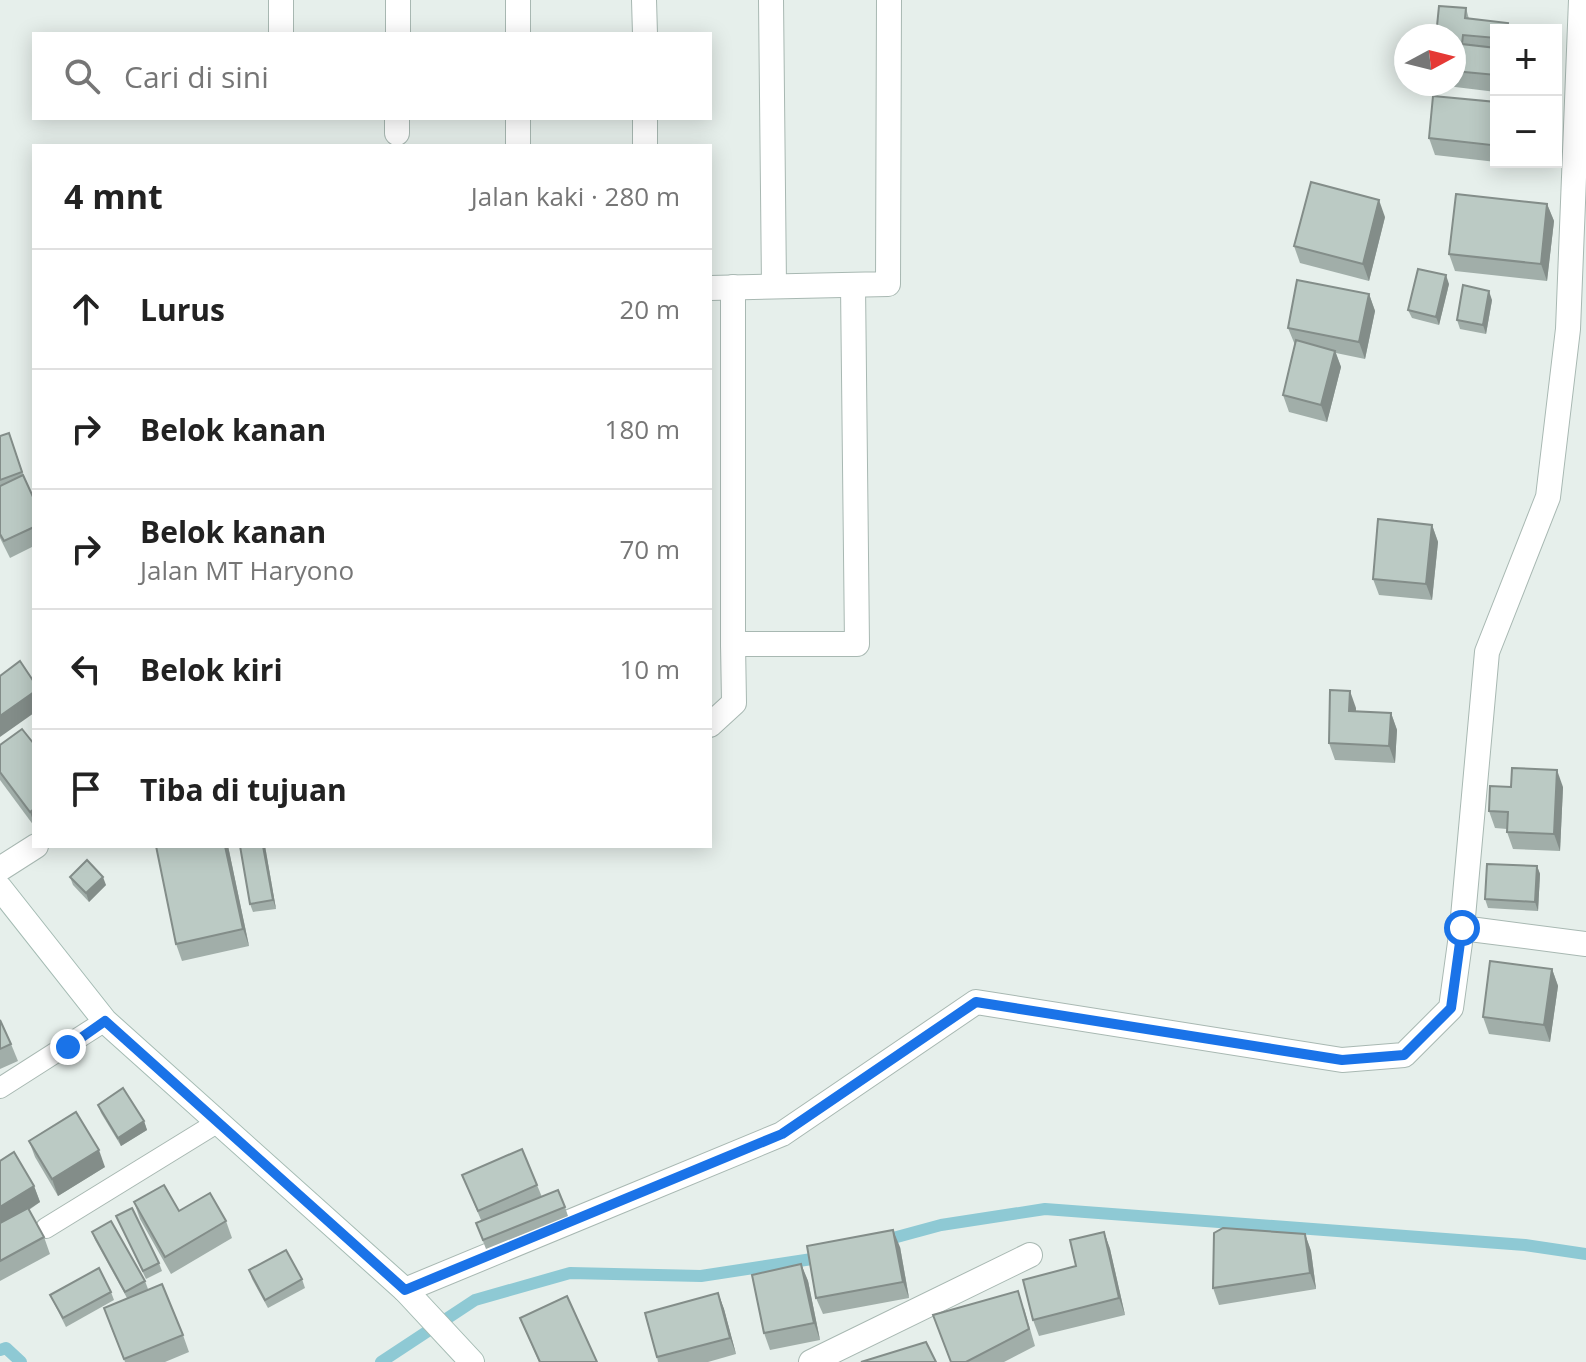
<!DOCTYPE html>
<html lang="id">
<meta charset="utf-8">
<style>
:root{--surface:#fff;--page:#f2f2f2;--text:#222;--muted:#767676;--line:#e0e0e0}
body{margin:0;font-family:"Open Sans",sans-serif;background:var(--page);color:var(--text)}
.controls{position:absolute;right:24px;top:24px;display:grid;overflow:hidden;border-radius:0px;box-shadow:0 4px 20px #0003}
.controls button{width:72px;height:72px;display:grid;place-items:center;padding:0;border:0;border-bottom:2px solid var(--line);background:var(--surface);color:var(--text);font:40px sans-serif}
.compass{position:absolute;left:1394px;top:24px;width:72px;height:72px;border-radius:50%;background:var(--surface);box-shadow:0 4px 20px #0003;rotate:83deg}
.stop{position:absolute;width:24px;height:24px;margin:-18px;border:6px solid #1a73e8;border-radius:50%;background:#fff}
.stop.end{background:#1a73e8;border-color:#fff;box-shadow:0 2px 8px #0008}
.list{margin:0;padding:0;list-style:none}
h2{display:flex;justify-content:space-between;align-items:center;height:104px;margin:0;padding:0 32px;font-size:34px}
h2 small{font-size:26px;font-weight:400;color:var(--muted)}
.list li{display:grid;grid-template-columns:52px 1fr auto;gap:24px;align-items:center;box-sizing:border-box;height:120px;padding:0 32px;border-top:2px solid var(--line)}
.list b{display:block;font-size:30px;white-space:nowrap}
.list p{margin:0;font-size:26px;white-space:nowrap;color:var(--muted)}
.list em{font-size:26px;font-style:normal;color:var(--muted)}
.icon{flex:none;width:44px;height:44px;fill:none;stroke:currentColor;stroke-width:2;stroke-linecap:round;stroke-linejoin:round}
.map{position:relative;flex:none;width:1586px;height:1362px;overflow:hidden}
.search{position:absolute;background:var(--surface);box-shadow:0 4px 20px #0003;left:32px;top:32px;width:680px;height:88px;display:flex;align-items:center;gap:20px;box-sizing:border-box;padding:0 28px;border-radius:0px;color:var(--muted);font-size:30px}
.panel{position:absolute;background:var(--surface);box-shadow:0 4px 20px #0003;left:32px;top:144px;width:680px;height:704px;border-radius:0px}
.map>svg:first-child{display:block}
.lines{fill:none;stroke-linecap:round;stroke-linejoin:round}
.stream{stroke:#8ec9d4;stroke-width:12}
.lane-casing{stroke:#a8b8b2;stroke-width:22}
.street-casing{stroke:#a8b8b2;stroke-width:26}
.secondary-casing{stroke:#a4bbb3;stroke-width:26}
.lane{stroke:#fff;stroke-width:20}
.street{stroke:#fff;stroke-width:24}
.secondary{stroke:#fff;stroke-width:24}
.wall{fill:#a1aea9}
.shaded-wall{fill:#838d89}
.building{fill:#bbcac4;stroke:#838d89;stroke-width:2}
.route{stroke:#1a73e8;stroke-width:10}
</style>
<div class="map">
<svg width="1586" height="1362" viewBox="0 0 1586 1362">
<rect width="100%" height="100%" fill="#e6efeb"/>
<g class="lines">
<g class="stream">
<polyline points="882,1241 941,1225 1045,1209 1525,1245 1586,1254"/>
<polyline points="0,1350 6,1348 21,1362"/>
<polyline points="381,1362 475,1300 570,1273 701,1276 825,1257"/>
</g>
<defs>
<g id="lane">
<polyline points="0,1088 105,1021"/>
<polyline points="46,1228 215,1124"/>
</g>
<g id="street">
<polyline points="644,0 645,34"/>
<polyline points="771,0 774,286"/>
<polyline points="281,34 281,0"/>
<polyline points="398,34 398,0"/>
<polyline points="518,34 518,0"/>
<polyline points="645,118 645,146"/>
<polyline points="397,133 397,118"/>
<polyline points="518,146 518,118"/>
<polyline points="733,287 733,644 857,644 853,285"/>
<polyline points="710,288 888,284 889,0"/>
<polyline points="710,725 734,703 733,644"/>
<polyline points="0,869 36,846"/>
<polyline points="1462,928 1586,944"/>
<polyline points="405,1290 782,1134 976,1002 1342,1060 1404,1055 1451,1008 1462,928 1487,652 1548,497 1568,329 1581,0"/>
<polyline points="811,1362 1030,1255"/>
</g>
<polyline id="secondary" points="0,888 105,1021 405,1290 472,1362"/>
</defs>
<use href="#lane" class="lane-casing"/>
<use href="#street" class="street-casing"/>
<use href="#secondary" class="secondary-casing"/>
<use href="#lane" class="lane"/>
<use href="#street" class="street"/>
<use href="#secondary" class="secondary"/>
</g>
<g class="wall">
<polygon points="1466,8 1469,19 1508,23 1511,30 1496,30 1496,92 1439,85 1438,84 1454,84 1454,36"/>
<polygon points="1496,104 1496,162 1435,155 1429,138"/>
<polygon points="1547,204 1554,221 1547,281 1455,271 1449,254"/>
<polygon points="1385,217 1369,281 1300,263 1294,246"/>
<polygon points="1449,284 1439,325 1412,318 1408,310"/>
<polygon points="1369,294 1375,311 1365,359 1336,353 1341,367 1327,422 1289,412 1283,395 1295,345 1288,328"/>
<polygon points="1492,300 1486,334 1460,329 1457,320"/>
<polygon points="9,433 26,482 34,499 34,546 10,558 0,538 0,436"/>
<polygon points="1432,525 1438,542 1432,600 1379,595 1373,579"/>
<polygon points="1356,708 1356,711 1391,713 1397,730 1395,763 1335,760 1329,743"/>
<polygon points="34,744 34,826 0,780 0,745"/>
<polygon points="1563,787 1560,851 1513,849 1507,832 1507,829 1495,828 1489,811"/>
<polygon points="156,846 228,846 249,946 182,961 176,944"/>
<polygon points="240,846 265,846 276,909 253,912 250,904"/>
<polygon points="1537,866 1540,874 1538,911 1488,908 1485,899"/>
<polygon points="70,877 106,885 89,902 73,885"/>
<polygon points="1552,969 1558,986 1550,1042 1489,1034 1483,1017"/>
<polygon points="0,1020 11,1044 18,1061 0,1069"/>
<polygon points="98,1105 144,1121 147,1130 121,1146 101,1113"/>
<polygon points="29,1141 105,1167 58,1196 35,1157"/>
<polygon points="0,1161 34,1186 40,1202 29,1210 44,1237 50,1254 0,1281"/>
<polygon points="462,1175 537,1185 542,1197 565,1207 568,1216 486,1249 476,1223 481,1220"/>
<polygon points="134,1202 226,1221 232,1238 171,1274 140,1219"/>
<polygon points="116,1216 159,1263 162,1271 146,1279"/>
<polygon points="92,1232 145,1281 148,1289 183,1335 189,1352 165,1362 125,1362 110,1325 127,1298 95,1240"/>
<polygon points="1104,1232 1110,1249 1125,1315 1039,1336 1033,1320"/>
<polygon points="1305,1234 1311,1251 1316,1289 1219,1305 1213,1288"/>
<polygon points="900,1247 909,1298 823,1314 816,1298"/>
<polygon points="801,1264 808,1281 820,1340 770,1350 764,1333"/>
<polygon points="249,1270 302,1279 305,1288 268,1308 252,1279"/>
<polygon points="111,1292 114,1300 66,1327 50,1295"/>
<polygon points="718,1293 724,1309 736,1354 708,1362 658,1362 657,1357"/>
<polygon points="1024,1308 1035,1346 1004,1362 951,1362"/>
<polygon points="520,1318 597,1362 539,1362"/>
</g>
<g class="shaded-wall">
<polygon points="1496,102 1496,160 1491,145"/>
<polygon points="1379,200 1385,217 1369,281 1363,264"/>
<polygon points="1547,204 1554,221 1547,281 1541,264"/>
<polygon points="1446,275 1449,284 1439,325 1436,317"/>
<polygon points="1489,291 1492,300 1486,334 1483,325"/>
<polygon points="1369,294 1375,311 1365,359 1359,342"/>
<polygon points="1335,351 1341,367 1327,422 1321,405"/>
<polygon points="1432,525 1438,542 1432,600 1426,584"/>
<polygon points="1350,691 1356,708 1355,728 1349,711"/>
<polygon points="34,692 34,713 0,737 0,716"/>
<polygon points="1391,713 1397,730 1395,763 1389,746"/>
<polygon points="1557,770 1563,787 1560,851 1554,834"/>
<polygon points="34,809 34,823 30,812"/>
<polygon points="225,846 228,846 249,946 243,929"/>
<polygon points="263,846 265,846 276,909 273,900"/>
<polygon points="1537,866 1540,874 1538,911 1535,902"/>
<polygon points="103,877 106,885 89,902 86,893"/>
<polygon points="1552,969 1558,986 1550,1042 1544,1025"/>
<polygon points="144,1121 147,1130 121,1146 118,1138"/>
<polygon points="99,1150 105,1167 58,1196 52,1179"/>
<polygon points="34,1186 40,1202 0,1228 0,1207"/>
<polygon points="893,1230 900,1247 909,1298 903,1282"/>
<polygon points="1104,1232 1110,1249 1125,1315 1119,1298"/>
<polygon points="1305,1234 1311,1251 1316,1289 1310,1273"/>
<polygon points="801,1264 808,1281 820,1340 814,1323"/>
<polygon points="718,1293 724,1309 736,1354 730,1338"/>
</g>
<g class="building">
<polygon points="1439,6 1466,8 1465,18 1508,23 1507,30 1496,30 1496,38 1463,35 1462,44 1496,48 1496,75 1454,71 1454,36 1436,36"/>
<polygon points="1433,96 1496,102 1491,145 1429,138"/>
<polygon points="1311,182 1379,200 1363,264 1294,246"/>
<polygon points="1456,194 1547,204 1541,264 1449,254"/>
<polygon points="1418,269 1446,275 1436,317 1408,310"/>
<polygon points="1297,280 1369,294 1359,342 1288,328"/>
<polygon points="1463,285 1489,291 1483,325 1457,320"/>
<polygon points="1296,340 1335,351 1321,405 1283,395"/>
<polygon points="9,433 22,472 0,480 0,436"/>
<polygon points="23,475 34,499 34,527 4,541 0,534 0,486"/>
<polygon points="1378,519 1432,525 1426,584 1373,579"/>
<polygon points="20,661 34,682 34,692 0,716 0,676"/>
<polygon points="1330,690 1350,691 1349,711 1391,713 1389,746 1329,743"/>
<polygon points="22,729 34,744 34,809 30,812 0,772 0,745"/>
<polygon points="1512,768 1557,770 1554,834 1507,832 1508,812 1489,811 1490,786 1511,787"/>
<polygon points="156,846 225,846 243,929 176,944"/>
<polygon points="240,846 263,846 273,900 250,904"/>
<polygon points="87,860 103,877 86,893 70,877"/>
<polygon points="1487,864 1537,866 1535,902 1485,899"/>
<polygon points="1490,961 1552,969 1544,1025 1483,1017"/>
<polygon points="0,1020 11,1044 0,1049"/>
<polygon points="123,1088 144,1121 118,1138 98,1105"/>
<polygon points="76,1112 99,1150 52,1179 29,1141"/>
<polygon points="522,1149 537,1185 478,1211 462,1175"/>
<polygon points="14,1152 34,1186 0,1207 0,1161"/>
<polygon points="164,1185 179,1211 210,1193 226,1221 165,1257 134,1202"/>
<polygon points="558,1190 565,1207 483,1240 476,1223"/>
<polygon points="28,1208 44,1237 0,1261 0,1223"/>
<polygon points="132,1208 159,1263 143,1271 116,1216"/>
<polygon points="111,1221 145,1281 125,1292 92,1232"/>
<polygon points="1223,1228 1305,1234 1310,1273 1213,1288 1214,1233"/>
<polygon points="893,1230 903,1282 816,1298 807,1246"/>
<polygon points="1104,1232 1119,1298 1033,1320 1023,1280 1076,1266 1070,1240"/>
<polygon points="286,1250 302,1279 265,1300 249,1270"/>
<polygon points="801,1264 814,1323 764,1333 752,1275"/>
<polygon points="99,1268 111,1292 63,1318 50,1295"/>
<polygon points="162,1284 183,1335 124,1359 104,1308"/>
<polygon points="1018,1291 1029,1329 966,1362 951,1362 933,1315"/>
<polygon points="718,1293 730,1338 657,1357 645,1313"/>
<polygon points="567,1296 597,1362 540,1362 520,1318"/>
<polygon points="926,1342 936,1362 861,1362"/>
</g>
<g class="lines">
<polyline class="route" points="68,1047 105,1021 405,1290 782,1134 976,1002 1342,1060 1404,1055 1451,1008 1462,928"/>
</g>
</svg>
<div class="controls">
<button>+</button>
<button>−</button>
</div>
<svg class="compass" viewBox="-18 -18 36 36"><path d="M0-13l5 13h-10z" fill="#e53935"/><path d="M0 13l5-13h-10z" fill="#767676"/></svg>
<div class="stop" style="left:1462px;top:928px"></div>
<div class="stop end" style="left:68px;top:1047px"></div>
<div class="search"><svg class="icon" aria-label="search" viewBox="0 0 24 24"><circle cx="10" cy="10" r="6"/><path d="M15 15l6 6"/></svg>Cari di sini</div>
<section class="panel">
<h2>4 mnt<small>Jalan kaki · 280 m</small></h2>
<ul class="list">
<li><svg class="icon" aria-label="ahead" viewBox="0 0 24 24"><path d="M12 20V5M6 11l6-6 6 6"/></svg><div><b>Lurus</b></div><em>20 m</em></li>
<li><svg class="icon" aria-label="right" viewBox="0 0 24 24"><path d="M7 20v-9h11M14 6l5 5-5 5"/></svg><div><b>Belok kanan</b></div><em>180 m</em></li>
<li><svg class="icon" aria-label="right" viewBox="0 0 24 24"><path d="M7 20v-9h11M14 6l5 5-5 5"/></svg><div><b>Belok kanan</b><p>Jalan MT Haryono</p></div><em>70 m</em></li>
<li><svg class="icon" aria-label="left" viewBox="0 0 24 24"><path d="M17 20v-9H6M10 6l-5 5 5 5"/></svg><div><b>Belok kiri</b></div><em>10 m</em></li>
<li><svg class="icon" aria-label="arrive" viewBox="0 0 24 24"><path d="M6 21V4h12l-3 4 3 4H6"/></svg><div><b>Tiba di tujuan</b></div></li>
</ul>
</section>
</div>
